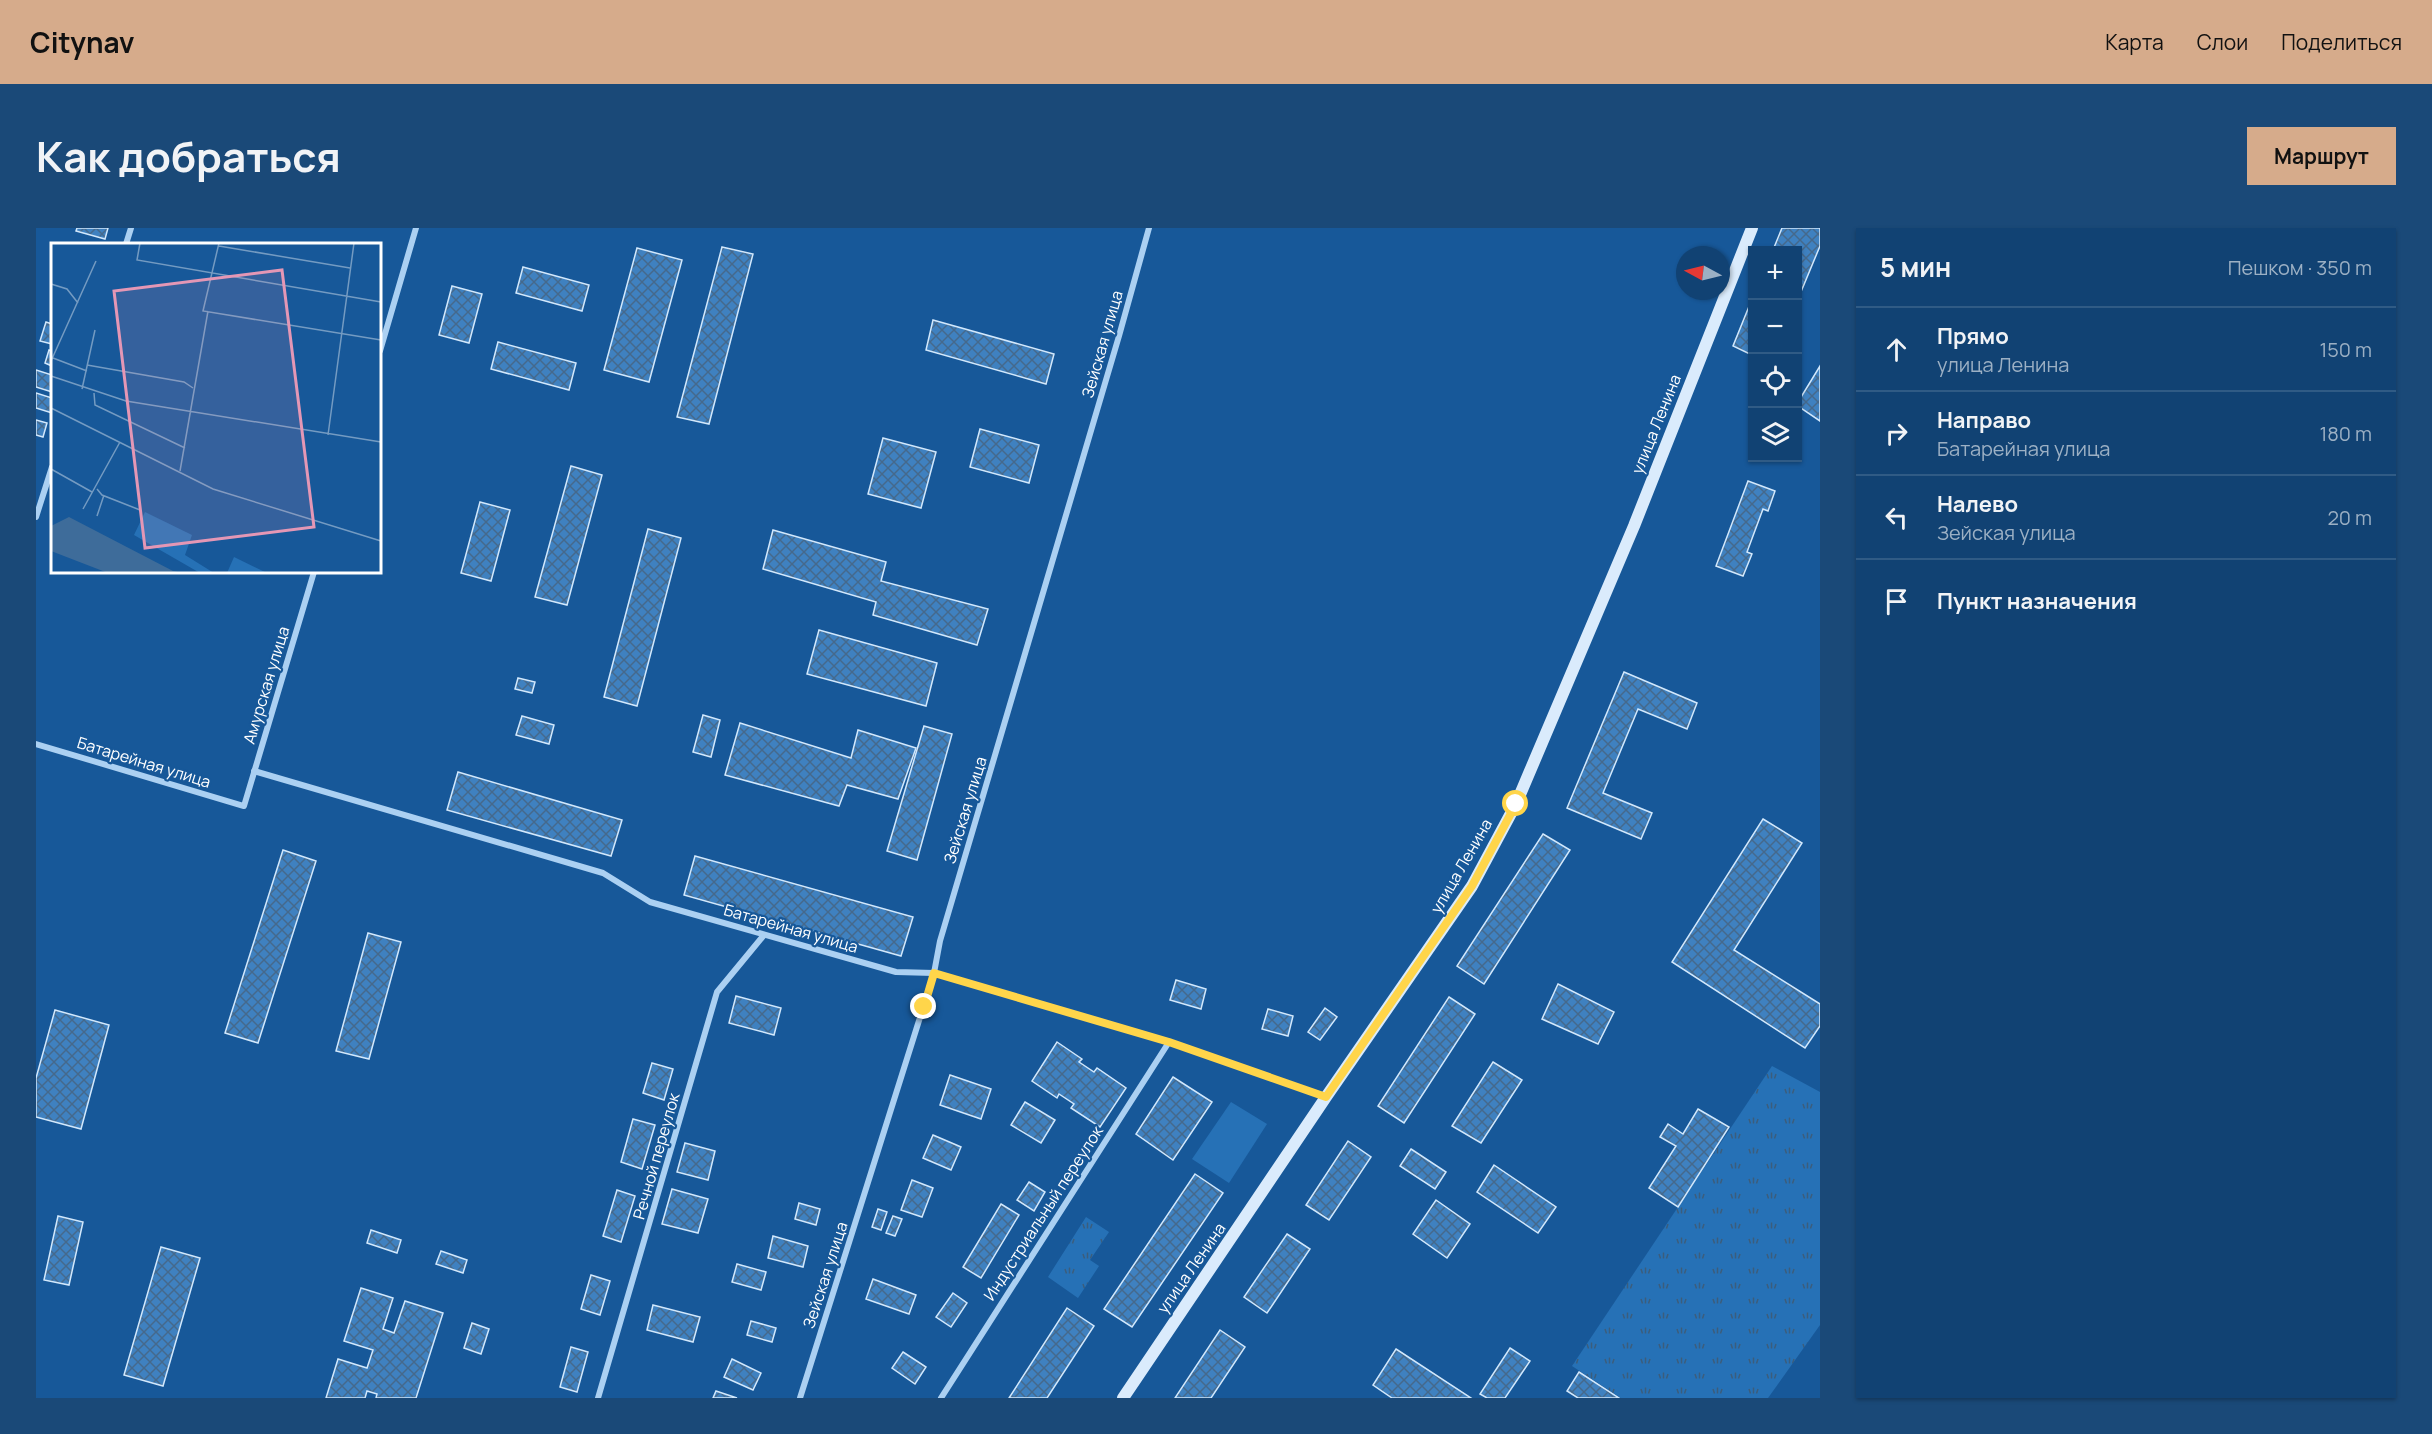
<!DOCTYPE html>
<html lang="ru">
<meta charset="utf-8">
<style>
:root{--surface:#114273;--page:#1a4978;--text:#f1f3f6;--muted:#9cb0c4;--line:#305b85;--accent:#d6ab8b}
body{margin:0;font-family:Manrope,sans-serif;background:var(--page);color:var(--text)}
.controls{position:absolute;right:18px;top:18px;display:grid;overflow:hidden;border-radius:0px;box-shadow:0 2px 4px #0004}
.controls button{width:54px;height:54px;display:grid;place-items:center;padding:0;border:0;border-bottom:2px solid var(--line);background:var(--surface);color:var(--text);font:30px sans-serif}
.compass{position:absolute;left:1640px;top:18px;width:54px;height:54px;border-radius:50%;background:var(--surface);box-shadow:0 2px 4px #0004;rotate:277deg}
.stop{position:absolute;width:18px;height:18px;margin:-14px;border:4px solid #ffd54a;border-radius:50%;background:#fff}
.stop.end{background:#ffd54a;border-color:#fff;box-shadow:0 2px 6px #0008}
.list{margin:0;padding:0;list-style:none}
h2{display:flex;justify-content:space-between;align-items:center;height:78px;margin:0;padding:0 24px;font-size:26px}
h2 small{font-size:20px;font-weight:400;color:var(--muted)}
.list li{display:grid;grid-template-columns:39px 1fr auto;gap:18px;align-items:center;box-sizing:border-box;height:84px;padding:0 24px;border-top:2px solid var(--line)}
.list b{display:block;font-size:22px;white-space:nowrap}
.list p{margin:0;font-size:20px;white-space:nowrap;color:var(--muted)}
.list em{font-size:20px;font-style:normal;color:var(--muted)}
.icon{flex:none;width:33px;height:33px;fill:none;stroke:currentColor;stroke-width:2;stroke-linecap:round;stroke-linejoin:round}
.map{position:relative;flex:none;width:1784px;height:1170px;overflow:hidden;border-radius:0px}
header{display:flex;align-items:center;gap:36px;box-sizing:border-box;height:84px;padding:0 30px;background:var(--accent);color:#111}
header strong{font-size:28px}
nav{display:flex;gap:33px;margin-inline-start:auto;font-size:21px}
.intro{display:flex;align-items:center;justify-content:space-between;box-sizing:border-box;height:144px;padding:0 36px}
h1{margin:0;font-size:42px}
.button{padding:15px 27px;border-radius:0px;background:var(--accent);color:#111;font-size:21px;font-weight:700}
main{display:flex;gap:36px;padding:0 36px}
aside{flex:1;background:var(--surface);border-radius:0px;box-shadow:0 2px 4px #0004}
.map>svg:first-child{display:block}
.park{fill:url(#park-tufts)}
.pitch{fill:#2671b6}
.building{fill:url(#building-cross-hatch);stroke:#d2e8fc;stroke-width:1.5}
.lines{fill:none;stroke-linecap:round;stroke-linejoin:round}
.street{stroke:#abd0f2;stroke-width:6}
.secondary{stroke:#daebfc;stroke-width:12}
.route{stroke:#ffd54a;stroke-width:8}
.labels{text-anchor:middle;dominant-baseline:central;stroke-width:4.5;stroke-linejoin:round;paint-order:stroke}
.street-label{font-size:16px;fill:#fff;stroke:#175899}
.inset-road{fill:none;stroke:#749bc2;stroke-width:1.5}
.view{fill:#e497b5;fill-opacity:0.15;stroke:#e497b5;stroke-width:3}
.inset-edge{fill:none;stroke:#fff;stroke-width:3}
</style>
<header>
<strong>Citynav</strong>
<nav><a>Карта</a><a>Слои</a><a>Поделиться</a></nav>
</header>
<div class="intro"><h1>Как добраться</h1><a class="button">Маршрут</a></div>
<main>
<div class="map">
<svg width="1784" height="1170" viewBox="0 0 1784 1170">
<defs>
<pattern id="park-tufts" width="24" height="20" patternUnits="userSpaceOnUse" patternTransform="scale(1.5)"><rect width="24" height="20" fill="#2671b6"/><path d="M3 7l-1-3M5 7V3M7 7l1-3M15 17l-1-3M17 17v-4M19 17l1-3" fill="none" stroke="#3b5d7c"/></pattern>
<pattern id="building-cross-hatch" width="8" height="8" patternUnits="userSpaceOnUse" patternTransform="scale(1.5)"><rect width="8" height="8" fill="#3f81c0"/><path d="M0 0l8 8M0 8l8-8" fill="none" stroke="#45698c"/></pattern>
</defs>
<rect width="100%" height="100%" fill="#175899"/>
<g class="park">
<polygon points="1736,838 1784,864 1784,1097 1732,1170 1585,1170 1536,1138"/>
<polygon points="1050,989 1073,1004 1054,1032 1063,1038 1042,1070 1012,1049"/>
</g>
<polygon class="pitch" points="1195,874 1231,896 1193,955 1156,931"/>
<g class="building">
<polygon points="41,0 72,0 69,11 40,3"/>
<polygon points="1746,0 1784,0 1784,18 1762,71 1762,22 1737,22"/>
<polygon points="686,19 717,26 673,196 641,189"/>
<polygon points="601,20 646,32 613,154 568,142"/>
<polygon points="487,39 553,57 546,83 480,65"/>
<polygon points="416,58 446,66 433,115 403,107"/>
<polygon points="1716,71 1716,127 1697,118"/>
<polygon points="897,92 1018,126 1010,156 890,122"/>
<polygon points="10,94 16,96 16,116 4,113"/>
<polygon points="462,114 540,135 533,162 455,141"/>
<polygon points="13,122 16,123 16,138 9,135"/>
<polygon points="1784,138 1784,193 1762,178 1762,174"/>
<polygon points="0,142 16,147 16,164 0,159"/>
<polygon points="0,165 16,170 16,185 0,180"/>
<polygon points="0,192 11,195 7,209 0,207"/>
<polygon points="944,201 1003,217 993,255 934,239"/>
<polygon points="847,210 900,224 885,280 832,266"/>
<polygon points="535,238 566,247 531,377 499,369"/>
<polygon points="1712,253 1739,263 1732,283 1727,281 1711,324 1716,326 1707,348 1680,338"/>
<polygon points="444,274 474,282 455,353 425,345"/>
<polygon points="612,301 645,310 601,478 568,469"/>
<polygon points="737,302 850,334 845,353 952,381 941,417 837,387 840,374 727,341"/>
<polygon points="783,402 901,435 890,478 771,446"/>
<polygon points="1588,444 1661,475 1651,501 1602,481 1567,565 1616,585 1605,611 1531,580"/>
<polygon points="482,450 499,454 496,465 479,461"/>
<polygon points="667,487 684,492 675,529 657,524"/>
<polygon points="486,488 518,497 513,516 480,507"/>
<polygon points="704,495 815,530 822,502 880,520 862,571 811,557 803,578 689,547"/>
<polygon points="888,498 916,506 881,632 851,623"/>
<polygon points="422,544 586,592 575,628 411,582"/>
<polygon points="1727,591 1766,615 1698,722 1784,776 1784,798 1769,820 1636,734"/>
<polygon points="1507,606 1534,622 1448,756 1421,738"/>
<polygon points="247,622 280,633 222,815 189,805"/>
<polygon points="659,628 877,689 865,728 648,667"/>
<polygon points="332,705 365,714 333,831 300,823"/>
<polygon points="1140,752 1170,761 1165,781 1134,772"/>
<polygon points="1522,756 1578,784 1562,816 1506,791"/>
<polygon points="700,768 745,780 738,807 693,795"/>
<polygon points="1413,769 1439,786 1368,895 1342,878"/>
<polygon points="1289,780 1301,789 1284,812 1272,804"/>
<polygon points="1232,781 1257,788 1252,808 1226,801"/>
<polygon points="19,782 73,797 45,901 0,889 0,850"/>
<polygon points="1021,814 1046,831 1043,834 1058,844 1061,840 1090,860 1064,899 1035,880 1038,876 1023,866 1021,870 996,853"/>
<polygon points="1457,834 1486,852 1445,915 1416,898"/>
<polygon points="616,835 637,841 628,872 607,865"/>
<polygon points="914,847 955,861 945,891 904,877"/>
<polygon points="1137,849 1176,874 1137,932 1100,906"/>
<polygon points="989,874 1019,892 1005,915 975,897"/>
<polygon points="1662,881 1693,899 1642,979 1613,960 1640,918 1624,909 1632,896 1647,906"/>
<polygon points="597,891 619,897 606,941 585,934"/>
<polygon points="897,907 925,919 915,942 887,930"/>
<polygon points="1312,913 1335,929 1293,992 1270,977"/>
<polygon points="649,915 679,923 672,952 641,944"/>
<polygon points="1375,921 1410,944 1399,961 1364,938"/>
<polygon points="1458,937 1520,979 1502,1005 1441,964"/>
<polygon points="1159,946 1187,965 1096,1099 1068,1081"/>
<polygon points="876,952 897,960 886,989 865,982"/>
<polygon points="993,954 1009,964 998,983 981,972"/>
<polygon points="636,961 672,971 662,1005 626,996"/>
<polygon points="581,962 599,968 585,1014 567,1008"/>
<polygon points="1400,972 1434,996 1411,1030 1377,1006"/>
<polygon points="763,975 784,981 780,997 759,991"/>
<polygon points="965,976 983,987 945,1050 927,1039"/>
<polygon points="842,981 851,984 845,1002 836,999"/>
<polygon points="22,988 47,994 33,1057 8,1052"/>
<polygon points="857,988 866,991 859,1008 850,1005"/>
<polygon points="335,1002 365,1012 361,1025 331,1015"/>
<polygon points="1251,1006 1274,1021 1231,1085 1208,1069"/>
<polygon points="737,1008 772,1018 767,1039 732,1030"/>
<polygon points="125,1019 164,1030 127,1158 88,1147"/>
<polygon points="405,1023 431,1032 427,1045 400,1036"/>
<polygon points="701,1036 730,1044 725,1062 696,1054"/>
<polygon points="555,1047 574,1053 564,1087 545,1081"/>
<polygon points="837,1051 880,1067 873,1086 830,1071"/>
<polygon points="325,1060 357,1070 347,1101 358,1105 369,1073 407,1085 380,1170 340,1170 341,1166 331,1163 329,1170 290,1170 302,1131 331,1140 337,1122 308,1113"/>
<polygon points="917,1065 931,1075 915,1099 900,1089"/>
<polygon points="617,1077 664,1089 657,1114 611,1102"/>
<polygon points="1031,1080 1058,1098 1011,1170 973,1170"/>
<polygon points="715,1093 740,1100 736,1114 711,1107"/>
<polygon points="436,1095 453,1101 445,1126 428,1120"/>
<polygon points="1184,1102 1209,1119 1175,1170 1139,1170"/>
<polygon points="535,1119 552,1124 541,1164 524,1159"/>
<polygon points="1474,1120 1494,1133 1469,1170 1451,1170 1444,1166"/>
<polygon points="1360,1121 1435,1170 1356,1170 1337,1157"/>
<polygon points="867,1124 890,1139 879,1156 856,1140"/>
<polygon points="696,1131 725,1145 717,1162 688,1149"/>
<polygon points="1543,1144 1583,1170 1542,1170 1531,1163"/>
<polygon points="680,1163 701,1170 677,1170"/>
</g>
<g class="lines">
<g class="street">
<polyline points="90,16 95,0"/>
<polyline points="344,123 380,0"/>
<polyline points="0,289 16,239"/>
<polyline points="0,516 208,578 278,344"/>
<polyline points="218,543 567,645 614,674 860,744 898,745 1133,814 1290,869"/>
<polyline points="562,1170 681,764 728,707"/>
<polyline points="764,1170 898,745 904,713 1083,108 1113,0"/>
<polyline points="905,1170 1133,814"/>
</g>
<polyline class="secondary" points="1087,1170 1290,869 1436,658 1480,576 1598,298 1716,0"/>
</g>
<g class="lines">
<polyline class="route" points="888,779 898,745 1133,814 1290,869 1436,658 1480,576"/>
</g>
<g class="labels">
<g class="street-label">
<text transform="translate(1066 116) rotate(-74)">Зейская улица</text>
<text transform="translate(1620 196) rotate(-68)">улица Ленина</text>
<text transform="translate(230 457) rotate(-73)">Амурская улица</text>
<text transform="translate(108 534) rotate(17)">Батарейная улица</text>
<text transform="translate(929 582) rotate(-73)">Зейская улица</text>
<text transform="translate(1425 638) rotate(-60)">улица Ленина</text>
<text transform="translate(755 700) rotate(16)">Батарейная улица</text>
<text transform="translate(620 928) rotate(-74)">Речной переулок</text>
<text transform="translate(1007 985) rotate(-57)">Индустриальный переулок</text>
<text transform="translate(1155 1040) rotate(-55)">улица Ленина</text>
<text transform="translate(789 1047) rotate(-72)">Зейская улица</text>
</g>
</g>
<g transform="translate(15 15)">
<rect width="330" height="330" fill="#175899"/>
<path d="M94,269L141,292L134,312L163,330H149L83,292ZM183,314L216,330H176Z" fill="#2671b6"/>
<path d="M18,274L122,328L131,330H57L0,308V283Z" fill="#3e6c9a"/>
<path class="inset-road" d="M89,0L86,17L330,59M168,0L152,68L330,97M168,3L299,25M0,41L16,46L27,60M2,115L36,128M0,118L45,18M36,122L133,139L142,145M0,133L75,158L330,199M31,146L44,87M43,150L44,162L134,205M0,165L162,246L330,298M277,192L303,0M0,226L41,249M129,228L157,68M46,246L51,252L89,267M32,266L69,199M46,273L53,252"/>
<path class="view" d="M231,27L263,284L94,305L63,48Z"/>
<rect width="330" height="330" class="inset-edge"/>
</g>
</svg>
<div class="controls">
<button>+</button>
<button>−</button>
<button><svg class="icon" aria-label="locate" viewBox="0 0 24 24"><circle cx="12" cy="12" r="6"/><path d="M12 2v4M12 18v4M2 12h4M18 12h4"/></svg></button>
<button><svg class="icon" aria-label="layers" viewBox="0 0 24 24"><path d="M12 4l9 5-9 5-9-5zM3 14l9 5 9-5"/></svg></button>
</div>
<svg class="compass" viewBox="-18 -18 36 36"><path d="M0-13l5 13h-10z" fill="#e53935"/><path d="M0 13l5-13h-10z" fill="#9cb0c4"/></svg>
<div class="stop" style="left:1480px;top:576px"></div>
<div class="stop end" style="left:888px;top:779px"></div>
</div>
<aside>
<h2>5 мин<small>Пешком · 350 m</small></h2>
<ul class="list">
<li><svg class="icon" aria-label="ahead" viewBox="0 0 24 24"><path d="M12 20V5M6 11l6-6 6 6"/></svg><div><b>Прямо</b><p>улица Ленина</p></div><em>150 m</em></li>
<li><svg class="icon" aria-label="right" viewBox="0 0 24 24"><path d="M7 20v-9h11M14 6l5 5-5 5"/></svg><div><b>Направо</b><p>Батарейная улица</p></div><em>180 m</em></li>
<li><svg class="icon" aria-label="left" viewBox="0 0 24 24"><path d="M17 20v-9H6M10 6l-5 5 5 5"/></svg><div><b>Налево</b><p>Зейская улица</p></div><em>20 m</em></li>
<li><svg class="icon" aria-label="arrive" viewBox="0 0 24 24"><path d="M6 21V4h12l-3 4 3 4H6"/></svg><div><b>Пункт назначения</b></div></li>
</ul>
</aside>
</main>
